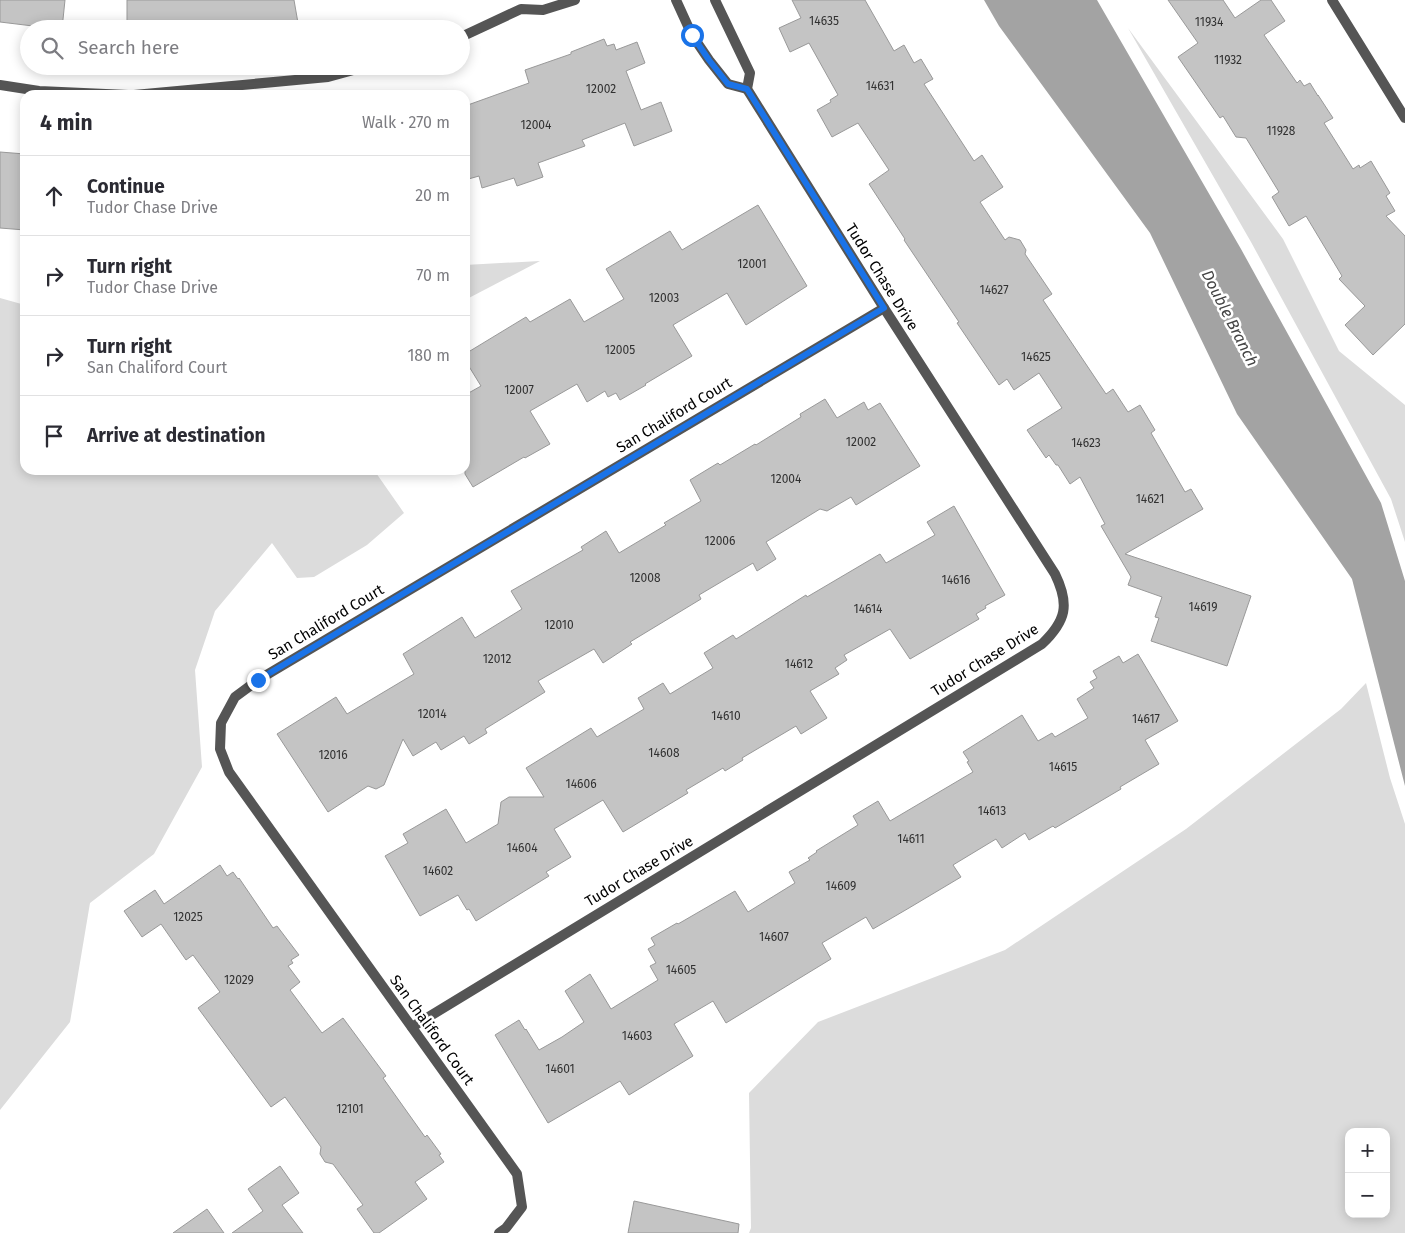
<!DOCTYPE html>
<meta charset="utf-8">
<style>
:root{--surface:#fff;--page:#f7f7f7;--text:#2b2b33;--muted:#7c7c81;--line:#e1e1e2}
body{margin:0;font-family:"Fira Sans",sans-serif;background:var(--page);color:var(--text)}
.controls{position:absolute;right:15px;bottom:15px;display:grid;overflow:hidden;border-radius:10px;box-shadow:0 2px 12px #0003}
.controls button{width:45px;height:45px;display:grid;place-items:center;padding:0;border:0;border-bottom:1px solid var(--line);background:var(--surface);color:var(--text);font:25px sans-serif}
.stop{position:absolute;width:15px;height:15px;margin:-11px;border:4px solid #1a73e8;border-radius:50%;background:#fff}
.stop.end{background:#1a73e8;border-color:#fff;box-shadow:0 1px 5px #0008}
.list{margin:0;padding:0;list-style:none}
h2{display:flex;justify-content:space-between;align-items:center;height:65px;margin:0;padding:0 20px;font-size:21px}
h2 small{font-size:16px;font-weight:400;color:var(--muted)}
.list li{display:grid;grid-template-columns:32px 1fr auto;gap:15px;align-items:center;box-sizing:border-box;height:80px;padding:0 20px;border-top:1px solid var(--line)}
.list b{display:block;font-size:19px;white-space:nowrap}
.list p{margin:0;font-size:16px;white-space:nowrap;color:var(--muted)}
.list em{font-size:16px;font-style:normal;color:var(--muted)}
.icon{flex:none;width:28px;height:28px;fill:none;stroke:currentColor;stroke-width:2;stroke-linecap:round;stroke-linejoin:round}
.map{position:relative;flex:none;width:1405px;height:1233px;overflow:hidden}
.search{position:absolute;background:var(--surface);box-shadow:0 2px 12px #0003;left:20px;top:20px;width:450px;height:55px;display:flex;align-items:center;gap:12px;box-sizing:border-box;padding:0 18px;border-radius:28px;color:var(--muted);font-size:19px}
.panel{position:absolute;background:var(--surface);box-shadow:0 2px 12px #0003;left:20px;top:90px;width:450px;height:385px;border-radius:15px}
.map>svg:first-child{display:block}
.green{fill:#dcdcdc;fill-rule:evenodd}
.water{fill:#a3a3a3}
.building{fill:#c4c4c4;stroke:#999}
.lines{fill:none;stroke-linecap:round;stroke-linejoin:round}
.street{stroke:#555;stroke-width:10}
.route{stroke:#1a73e8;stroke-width:6}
.labels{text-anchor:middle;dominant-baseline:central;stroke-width:5;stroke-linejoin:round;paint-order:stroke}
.number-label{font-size:12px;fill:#313131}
.street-label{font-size:15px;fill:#000;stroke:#fff}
.water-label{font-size:16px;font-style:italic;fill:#444;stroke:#fff}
</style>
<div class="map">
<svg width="1405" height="1233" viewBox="0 0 1405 1233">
<rect width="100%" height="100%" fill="#fff"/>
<g class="green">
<polygon points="1128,28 1283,239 1339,351 1405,405 1405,542 1391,499 1251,242"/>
<polygon points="540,261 465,300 465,265"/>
<polygon points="0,298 25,305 25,470 374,470 404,513 367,545 314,577 297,578 272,543 215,611 195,670 202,767 154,854 90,903 70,1022 0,1110"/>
<path d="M1366,683L1390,778L1405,824V1233H749L751,1228L749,1093L818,1022L1005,950L1186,829L1341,709ZM1349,1132H1386V1214H1349Z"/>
</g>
<polygon class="water" points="984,0 1097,0 1241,249 1381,503 1405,581 1405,786 1352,579 1237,414 1150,233 999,26"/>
<g class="building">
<polygon points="0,0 65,0 62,29 33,29 33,26 0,22"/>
<polygon points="127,0 294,0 298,23 266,28 265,22 210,29 127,29"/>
<polygon points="792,0 865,0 894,51 904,45 914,63 921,59 933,79 924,84 974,161 982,155 1003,187 980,202 1005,240 1009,237 1020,240 1026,250 1025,254 1052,294 1043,300 1106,394 1113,389 1128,412 1140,405 1155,430 1151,433 1185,492 1191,489 1203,509 1125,554 1251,596 1227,666 1151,641 1159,618 1155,617 1162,597 1128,585 1131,577 1101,526 1105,524 1080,477 1070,484 1058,465 1056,465 1049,455 1046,458 1027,430 1062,408 1039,373 1014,390 1007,379 999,385 957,323 959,322 904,240 905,239 869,184 889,170 858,123 832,137 817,110 831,102 830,100 838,95 809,43 790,52 779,28 801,18"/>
<polygon points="1168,0 1223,0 1235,18 1261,0 1271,0 1285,21 1264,35 1297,83 1300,80 1304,86 1310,83 1318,96 1318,95 1333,118 1324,123 1353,169 1359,165 1360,168 1371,161 1390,193 1386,196 1395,211 1386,216 1405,236 1405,324 1373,355 1345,325 1365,306 1339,279 1342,276 1306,216 1289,226 1272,197 1279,192 1246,138 1236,137 1223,116 1220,118 1178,57 1198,43"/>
<polygon points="604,39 607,46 614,44 616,50 637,42 645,63 626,71 641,110 661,102 672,131 634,146 625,123 582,140 585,146 538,163 543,177 517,186 514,178 482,188 479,176 465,180 465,106 529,83 525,70 571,54 571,52"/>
<polygon points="0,152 25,154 25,230 0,228"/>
<polygon points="758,205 807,286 746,325 727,293 673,325 692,356 645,384 646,385 620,400 616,393 608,397 605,391 587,402 577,384 530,411 550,444 525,458 524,457 473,487 465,474 465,395 481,386 465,360 465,354 526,317 530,322 570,299 584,322 624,299 606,269 670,231 682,250"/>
<polygon points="825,399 837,418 864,402 868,410 880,403 920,466 856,505 851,497 827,511 820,509 766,542 776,559 757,571 753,563 699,595 701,599 630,642 632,644 603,663 594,649 538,681 545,692 485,729 487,733 469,744 464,736 441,750 436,742 413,756 403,739 384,785 376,789 368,786 328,812 277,734 336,697 347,714 414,674 403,654 462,617 475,638 522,609 511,591 583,550 581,547 606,531 619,553 666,525 664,523 701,501 690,480 718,463 720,465 755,444 756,445 801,417 800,414"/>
<polygon points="954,506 1005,595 985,606 986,608 976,614 979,619 910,659 890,629 844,655 847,660 835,668 839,674 810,691 827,718 801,734 796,726 742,758 743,760 725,771 723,768 686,790 688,793 623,832 603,800 554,829 571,857 546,872 549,876 476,921 469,909 467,910 458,895 420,916 385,856 408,843 403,834 446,809 466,843 498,824 501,802 509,797 544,797 526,768 591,728 597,737 644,709 638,698 663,683 670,694 713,668 704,653 733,635 736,639 806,595 807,597 880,554 886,563 935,535 927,522"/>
<polygon points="1138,654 1178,721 1145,740 1159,764 1120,787 1121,789 1055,828 1053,826 1029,840 1025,833 1002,848 996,839 953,865 961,877 909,908 873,929 866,917 822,943 831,959 726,1023 713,1001 674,1024 693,1056 629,1095 620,1081 548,1123 495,1035 519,1020 525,1030 526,1029 539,1050 562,1037 584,1022 565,991 590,974 611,1009 658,980 650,966 656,963 648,949 655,945 651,938 677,923 678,924 735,891 748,912 795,883 789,872 810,860 808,858 817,852 816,851 858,825 853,816 878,801 890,821 973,772 967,762 969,761 963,752 1022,715 1038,741 1052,733 1055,737 1088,718 1077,699 1094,688 1090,682 1097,678 1093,671 1119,656 1123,663"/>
<polygon points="220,865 227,876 233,872 238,879 239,878 273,928 277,926 299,955 291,960 293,963 288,966 300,982 290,990 322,1033 343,1018 386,1076 383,1078 425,1137 427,1135 441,1154 439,1155 444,1162 415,1182 427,1199 379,1233 374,1233 357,1209 363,1205 333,1164 325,1162 320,1154 321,1147 285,1097 271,1107 198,1008 220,992 193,955 186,960 161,924 142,937 124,911 155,890 164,904"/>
<polygon points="280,1166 299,1193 282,1205 303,1233 232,1233 263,1211 248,1189"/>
<polygon points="634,1201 739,1224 738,1233 628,1233"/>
<polygon points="207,1209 224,1233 173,1233"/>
</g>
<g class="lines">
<g class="street">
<polyline points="676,0 692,35 709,60 728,84 747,89"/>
<polyline points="1332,0 1405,118"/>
<polyline points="461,37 521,9 543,10 575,0"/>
<polyline points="0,85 39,91 128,95"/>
<polyline points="134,95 328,77 368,66"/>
<path d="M412,1027L1042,644C1066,621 1070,605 1055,574L884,308L747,89L750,73L715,0"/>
<polyline points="499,1233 506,1228 522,1207 517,1174 229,772 220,749 221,723 235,697 258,680 884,308"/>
</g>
</g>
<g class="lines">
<polyline class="route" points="258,680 884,308 747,89 728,84 709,60 692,35"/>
</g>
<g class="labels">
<g class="number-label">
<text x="824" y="21">14635</text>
<text x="1209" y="22">11934</text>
<text x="1228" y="60">11932</text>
<text x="880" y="86">14631</text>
<text x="601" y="89">12002</text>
<text x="536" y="125">12004</text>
<text x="1281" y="131">11928</text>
<text x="752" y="264">12001</text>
<text x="994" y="290">14627</text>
<text x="664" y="298">12003</text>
<text x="620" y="350">12005</text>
<text x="1036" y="357">14625</text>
<text x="519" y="390">12007</text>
<text x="861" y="442">12002</text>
<text x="1086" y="443">14623</text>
<text x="786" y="479">12004</text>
<text x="1150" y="499">14621</text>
<text x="720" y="541">12006</text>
<text x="645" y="578">12008</text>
<text x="956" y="580">14616</text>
<text x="1203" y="607">14619</text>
<text x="868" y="609">14614</text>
<text x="559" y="625">12010</text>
<text x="497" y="659">12012</text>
<text x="799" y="664">14612</text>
<text x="432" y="714">12014</text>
<text x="726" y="716">14610</text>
<text x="1146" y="719">14617</text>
<text x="664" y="753">14608</text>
<text x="333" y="755">12016</text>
<text x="1063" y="767">14615</text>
<text x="581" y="784">14606</text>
<text x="992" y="811">14613</text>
<text x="911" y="839">14611</text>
<text x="522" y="848">14604</text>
<text x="438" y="871">14602</text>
<text x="841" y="886">14609</text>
<text x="188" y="917">12025</text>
<text x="774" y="937">14607</text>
<text x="681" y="970">14605</text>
<text x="239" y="980">12029</text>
<text x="637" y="1036">14603</text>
<text x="560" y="1069">14601</text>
<text x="350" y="1109">12101</text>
</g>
<g class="street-label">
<text transform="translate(882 277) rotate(58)">Tudor Chase Drive</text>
<text transform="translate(674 415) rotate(-31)">San Chaliford Court</text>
<text transform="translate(326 622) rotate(-31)">San Chaliford Court</text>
<text transform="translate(985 660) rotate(-32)">Tudor Chase Drive</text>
<text transform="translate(639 871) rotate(-31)">Tudor Chase Drive</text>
<text transform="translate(432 1030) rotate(54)">San Chaliford Court</text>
</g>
<g class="water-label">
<text transform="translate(1230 318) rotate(63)">Double Branch</text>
</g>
</g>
</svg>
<div class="controls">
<button>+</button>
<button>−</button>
</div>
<div class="stop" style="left:692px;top:35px"></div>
<div class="stop end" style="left:258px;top:680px"></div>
<div class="search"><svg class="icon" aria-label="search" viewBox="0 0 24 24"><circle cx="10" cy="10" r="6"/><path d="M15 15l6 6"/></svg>Search here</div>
<section class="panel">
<h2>4 min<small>Walk · 270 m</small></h2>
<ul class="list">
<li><svg class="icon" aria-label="ahead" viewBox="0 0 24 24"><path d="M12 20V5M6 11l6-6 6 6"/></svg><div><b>Continue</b><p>Tudor Chase Drive</p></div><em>20 m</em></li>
<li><svg class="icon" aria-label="right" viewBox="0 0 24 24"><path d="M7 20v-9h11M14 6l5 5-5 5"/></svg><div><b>Turn right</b><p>Tudor Chase Drive</p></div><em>70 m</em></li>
<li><svg class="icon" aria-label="right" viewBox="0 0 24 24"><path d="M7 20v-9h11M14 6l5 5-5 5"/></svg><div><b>Turn right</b><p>San Chaliford Court</p></div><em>180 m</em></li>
<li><svg class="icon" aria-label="arrive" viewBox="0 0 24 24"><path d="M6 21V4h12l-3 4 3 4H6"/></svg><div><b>Arrive at destination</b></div></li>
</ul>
</section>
</div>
